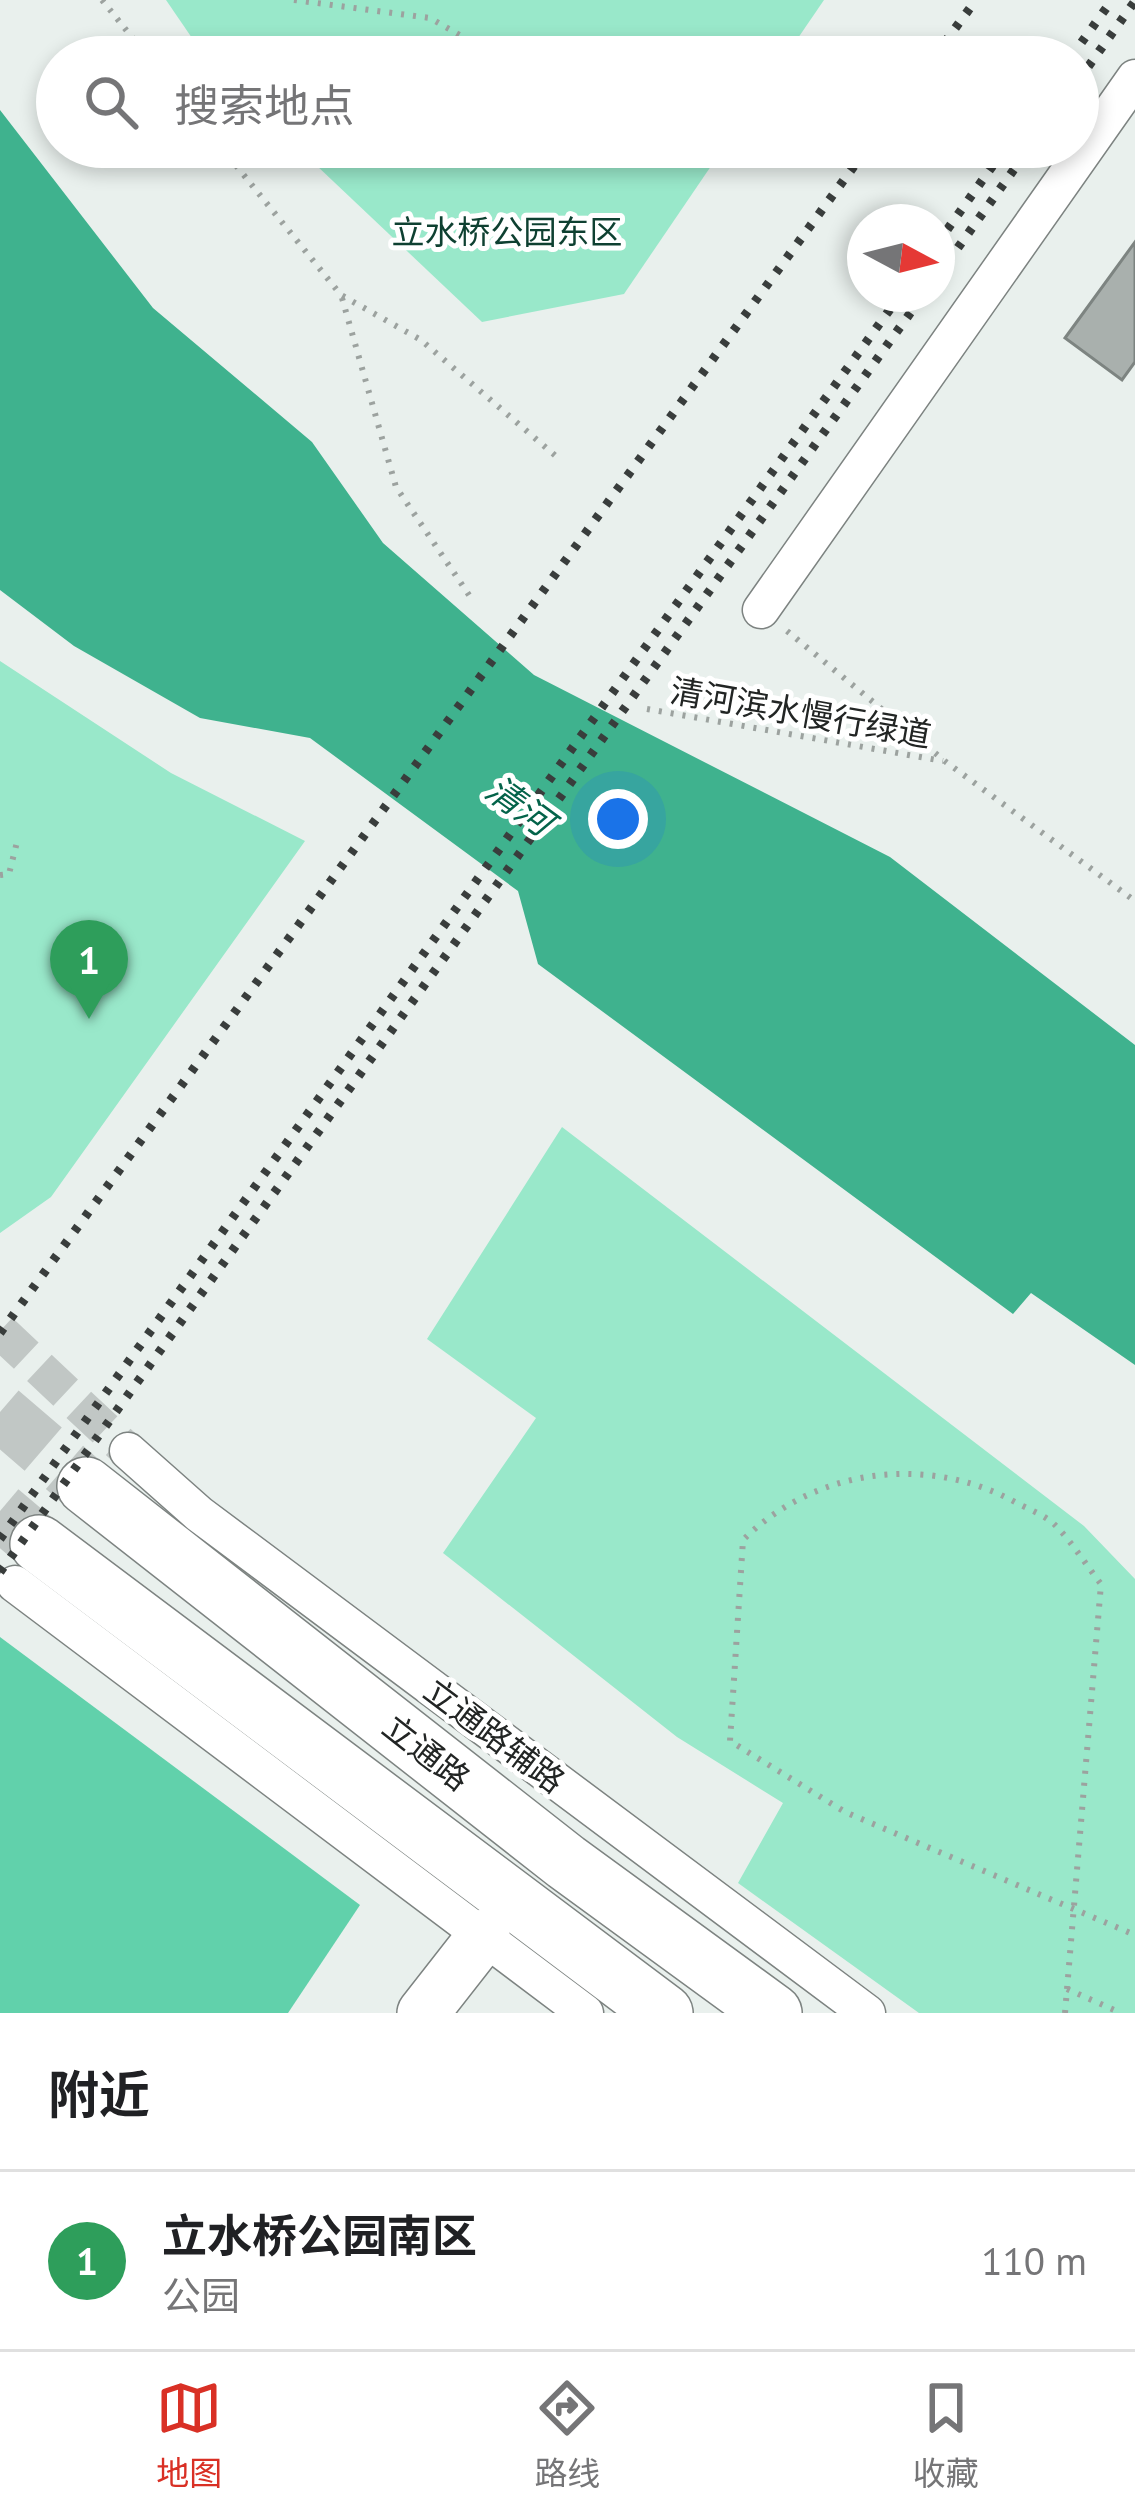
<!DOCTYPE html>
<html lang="zh">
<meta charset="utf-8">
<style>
:root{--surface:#fff;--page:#f6f6f6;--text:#202124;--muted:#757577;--line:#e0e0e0;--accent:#d93025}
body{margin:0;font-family:"PT Sans","Noto Sans SC",sans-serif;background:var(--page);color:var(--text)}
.compass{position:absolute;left:847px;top:204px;width:108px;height:108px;border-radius:50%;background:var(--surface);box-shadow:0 6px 18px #0003;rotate:97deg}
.you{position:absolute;left:618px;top:819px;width:42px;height:42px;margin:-30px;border:9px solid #fff;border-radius:50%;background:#1a73e8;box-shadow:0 0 0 18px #1a73e833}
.badge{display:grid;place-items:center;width:78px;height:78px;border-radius:50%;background:var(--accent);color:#fff;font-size:39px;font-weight:700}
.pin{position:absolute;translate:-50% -99px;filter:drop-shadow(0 3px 6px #0008)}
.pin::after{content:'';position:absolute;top:63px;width:42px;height:36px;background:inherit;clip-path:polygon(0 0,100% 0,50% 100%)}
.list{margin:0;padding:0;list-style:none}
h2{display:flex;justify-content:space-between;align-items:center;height:156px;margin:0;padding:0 48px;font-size:51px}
h2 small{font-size:39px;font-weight:400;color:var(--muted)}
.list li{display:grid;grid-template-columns:78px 1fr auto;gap:36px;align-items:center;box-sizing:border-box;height:180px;padding:0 48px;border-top:3px solid var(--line)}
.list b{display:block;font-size:45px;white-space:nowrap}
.list p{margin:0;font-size:39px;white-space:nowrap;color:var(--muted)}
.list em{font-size:39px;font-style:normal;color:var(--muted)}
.icon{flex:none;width:66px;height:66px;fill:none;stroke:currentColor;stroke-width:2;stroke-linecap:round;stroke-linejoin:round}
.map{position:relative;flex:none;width:1135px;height:2013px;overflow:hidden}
.search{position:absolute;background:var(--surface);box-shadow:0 6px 18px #0003;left:36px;right:36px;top:36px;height:132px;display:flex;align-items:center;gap:30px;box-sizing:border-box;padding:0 42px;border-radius:66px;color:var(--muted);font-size:45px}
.sheet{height:336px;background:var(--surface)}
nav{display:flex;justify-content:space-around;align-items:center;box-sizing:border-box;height:168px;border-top:3px solid var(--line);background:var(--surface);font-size:33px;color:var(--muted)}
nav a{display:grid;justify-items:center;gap:6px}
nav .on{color:var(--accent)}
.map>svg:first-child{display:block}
.green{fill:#99e8ca}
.forest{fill:#61d1ab}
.water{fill:#3fb28e}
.building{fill:#a9b0ad;stroke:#7d8481;stroke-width:3}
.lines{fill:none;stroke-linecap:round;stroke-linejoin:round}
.street-tunnel{stroke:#c1c7c5;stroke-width:36;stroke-dasharray:36 18;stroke-linecap:butt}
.primary-tunnel{stroke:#c1c7c5;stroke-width:57;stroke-dasharray:57 28;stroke-linecap:butt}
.street-casing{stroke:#7d8381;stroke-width:39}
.secondary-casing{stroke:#7d8381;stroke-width:54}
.primary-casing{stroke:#7d8381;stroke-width:60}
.path{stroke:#9ca29f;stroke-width:6;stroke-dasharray:3 9;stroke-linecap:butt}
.street{stroke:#fff;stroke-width:36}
.secondary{stroke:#fff;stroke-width:51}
.primary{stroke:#fff;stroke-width:57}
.rail{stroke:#393d3c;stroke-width:9;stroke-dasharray:6 12;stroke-linecap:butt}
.labels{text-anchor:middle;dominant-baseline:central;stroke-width:10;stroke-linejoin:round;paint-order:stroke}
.park-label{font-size:33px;fill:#0e4031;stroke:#fff}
.street-label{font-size:33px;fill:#222524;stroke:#fff}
.water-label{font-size:36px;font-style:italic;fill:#04634a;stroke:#fff}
</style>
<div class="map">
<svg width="1135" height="2013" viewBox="0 0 1135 2013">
<rect width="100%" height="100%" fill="#e9f0ed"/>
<g class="green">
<polygon points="166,0 824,0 785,57 205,57"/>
<polygon points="297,147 724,147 624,294 482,322"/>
<polygon points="0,661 171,773 305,841 51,1197 0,1233"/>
<polygon points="562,1127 1084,1526 1135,1579 1135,2013 919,2013 738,1883 783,1803 677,1737 443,1553 536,1418 427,1339"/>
</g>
<polygon class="forest" points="0,1637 360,1905 288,2013 0,2013"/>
<polygon class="water" points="0,110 153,308 312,442 383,543 534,675 890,857 1135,1045 1135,1365 1031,1293 1013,1314 538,964 518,891 310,738 200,718 74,646 0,590"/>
<polygon class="building" points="1135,242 1135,362 1122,380 1065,338"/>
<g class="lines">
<polyline class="street-tunnel" points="0,1331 128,1451"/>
<g class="primary-tunnel">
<polyline points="0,1412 86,1486"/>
<polyline points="0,1511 39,1544"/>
</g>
<defs>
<g id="street">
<polyline points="761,610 1135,78"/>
<polyline points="128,1451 199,1514 867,2013"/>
<polyline points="15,1584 585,2013"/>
</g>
<polyline id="secondary" points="423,2013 484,1935"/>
<g id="primary">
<polyline points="86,1486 566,1862 773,2013"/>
<polyline points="39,1544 664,2013"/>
</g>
</defs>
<use href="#street" class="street-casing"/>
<use href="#secondary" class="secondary-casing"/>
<use href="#primary" class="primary-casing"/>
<g class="path">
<polyline points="102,0 148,57"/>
<polyline points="294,0 430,18 482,48 539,53"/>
<polyline points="221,147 341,295 421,340 558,458"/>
<polyline points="342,298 396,487 471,598"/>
<polyline points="787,631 946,762 1135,901"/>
<polyline points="647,709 943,761"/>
<polyline points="0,875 9,874 18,838"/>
<polyline points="1067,1989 1121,2013"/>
<path d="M1065,2013L1101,1584C1086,1565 1072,1542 1055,1525C1045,1515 1028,1509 1015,1502C927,1454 815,1468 743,1540L730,1741L845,1812L1135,1935"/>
</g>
<use href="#street" class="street"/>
<use href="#secondary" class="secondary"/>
<use href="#primary" class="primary"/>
<g class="rail">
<polyline points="934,57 976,0"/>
<polyline points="1071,57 1112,0"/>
<polyline points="1078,81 1135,1"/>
<polyline points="937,244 1006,147"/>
<polyline points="937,277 1030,147"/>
<polyline points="0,1333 868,147"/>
<polyline points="0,1539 901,294"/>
<polyline points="0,1572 924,294"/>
</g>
</g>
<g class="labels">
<g class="park-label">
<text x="507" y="231">立水桥公园东区</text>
</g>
<g class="street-label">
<text transform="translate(801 712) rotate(10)">清河滨水慢行绿道</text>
<text transform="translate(495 1735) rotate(37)">立通路辅路</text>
<text transform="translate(427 1752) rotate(38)">立通路</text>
</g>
<g class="water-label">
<text transform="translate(520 805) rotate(36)">清河</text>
</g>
</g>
</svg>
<svg class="compass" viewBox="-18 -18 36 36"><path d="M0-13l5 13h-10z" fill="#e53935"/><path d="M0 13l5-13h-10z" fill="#757577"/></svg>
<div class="you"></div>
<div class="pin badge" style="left:89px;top:1019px;background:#2e9e5b">1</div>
<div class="search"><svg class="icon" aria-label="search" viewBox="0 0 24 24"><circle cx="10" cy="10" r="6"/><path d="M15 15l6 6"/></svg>搜索地点</div>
</div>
<section class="sheet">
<h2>附近<small></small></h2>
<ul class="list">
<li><span class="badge" style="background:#2e9e5b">1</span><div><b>立水桥公园南区</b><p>公园</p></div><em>110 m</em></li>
</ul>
</section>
<nav>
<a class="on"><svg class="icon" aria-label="map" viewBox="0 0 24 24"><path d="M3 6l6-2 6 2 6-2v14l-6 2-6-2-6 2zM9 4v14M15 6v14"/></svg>地图</a>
<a><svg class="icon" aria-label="directions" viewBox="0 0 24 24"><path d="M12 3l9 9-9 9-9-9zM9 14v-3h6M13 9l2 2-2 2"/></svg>路线</a>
<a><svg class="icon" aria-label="saved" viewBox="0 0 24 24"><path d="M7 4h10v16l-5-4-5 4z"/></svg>收藏</a>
</nav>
